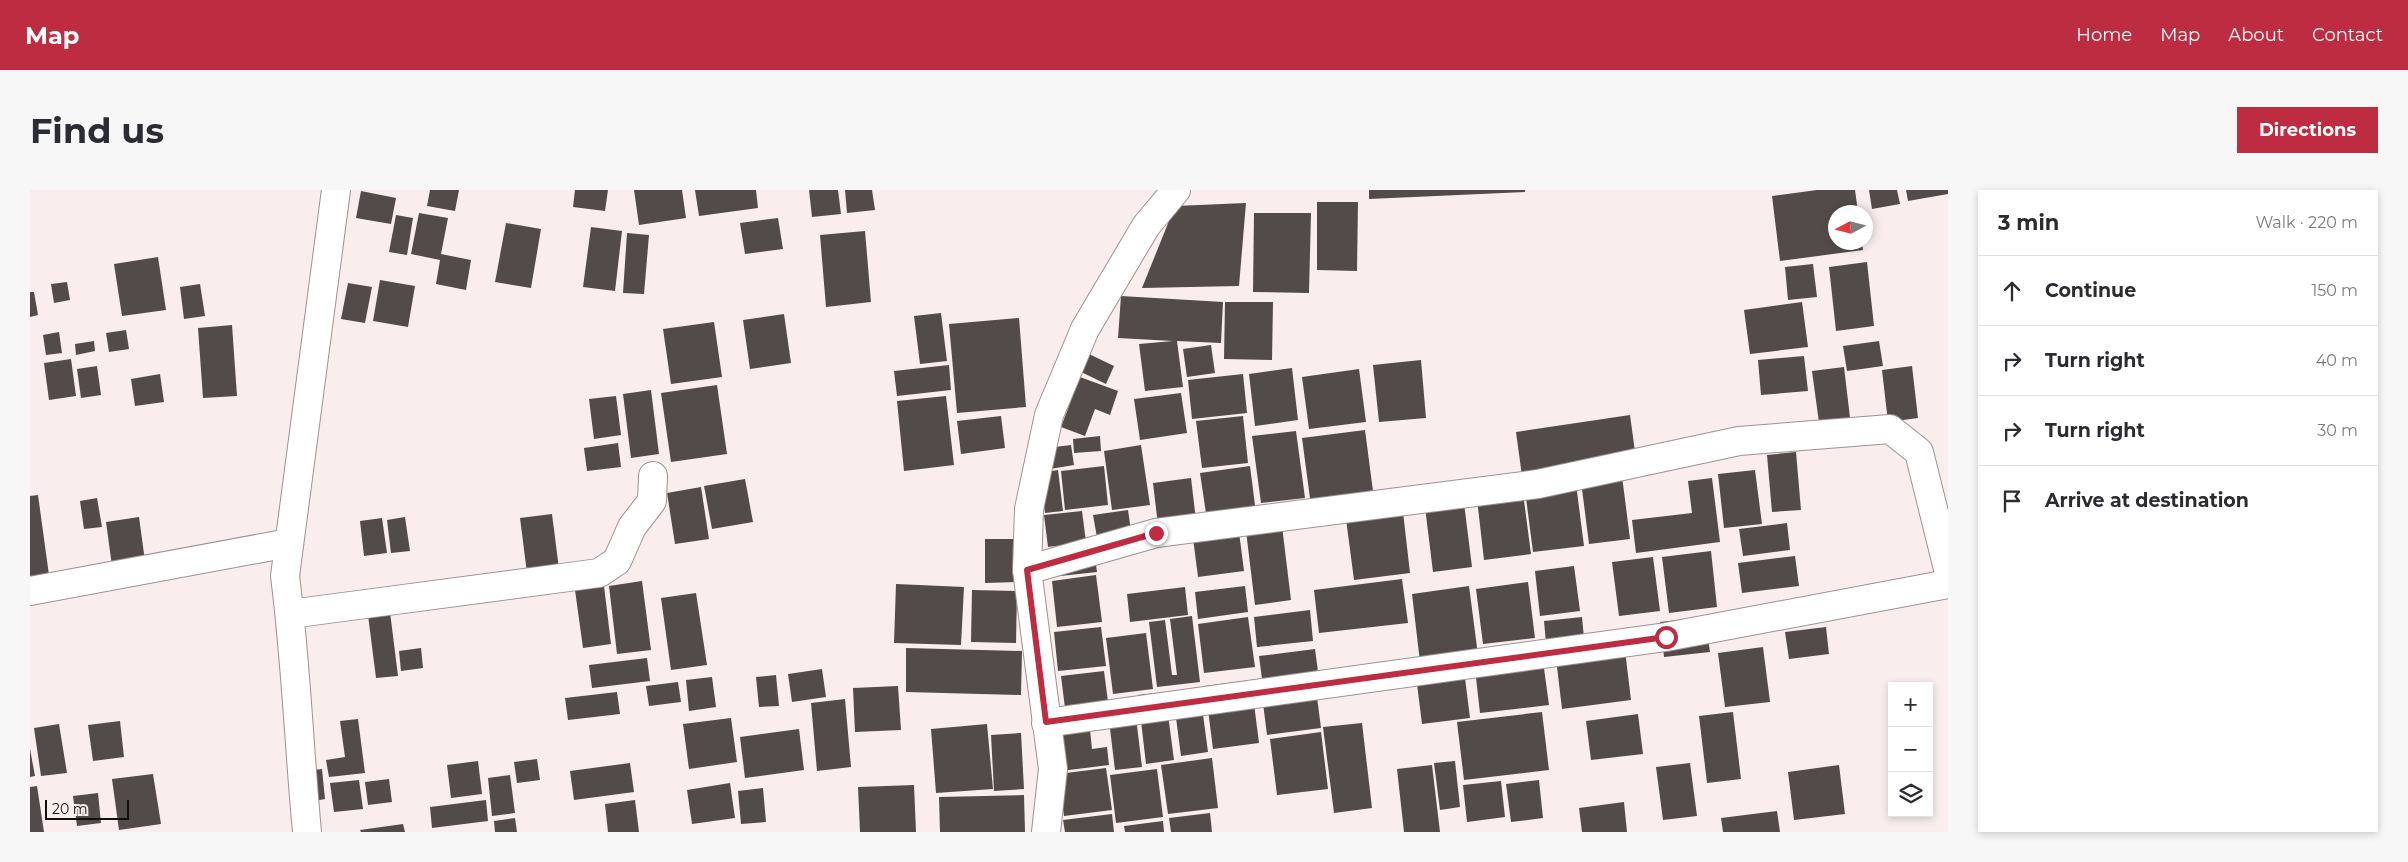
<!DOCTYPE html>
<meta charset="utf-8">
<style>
:root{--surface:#fff;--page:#f7f7f7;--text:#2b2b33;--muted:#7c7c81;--line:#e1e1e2;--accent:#bd2c41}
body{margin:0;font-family:Montserrat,sans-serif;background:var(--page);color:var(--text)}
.controls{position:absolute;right:15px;bottom:15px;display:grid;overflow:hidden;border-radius:0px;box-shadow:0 2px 8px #0003}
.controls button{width:45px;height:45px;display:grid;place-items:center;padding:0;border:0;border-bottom:1px solid var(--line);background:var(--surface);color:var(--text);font:25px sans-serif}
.compass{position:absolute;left:1798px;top:15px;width:45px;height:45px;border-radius:50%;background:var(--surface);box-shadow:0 2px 8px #0003;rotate:263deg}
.scale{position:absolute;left:15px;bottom:12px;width:84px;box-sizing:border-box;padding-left:5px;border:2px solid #120e0e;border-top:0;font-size:14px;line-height:18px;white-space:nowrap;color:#120e0e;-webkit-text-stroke:4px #f9eeed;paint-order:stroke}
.stop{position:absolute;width:15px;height:15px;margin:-11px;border:4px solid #bd2c41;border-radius:50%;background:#fff}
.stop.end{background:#bd2c41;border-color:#fff;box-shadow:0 1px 5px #0008}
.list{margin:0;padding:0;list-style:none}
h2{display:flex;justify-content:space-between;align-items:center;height:65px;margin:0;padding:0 20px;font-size:21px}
h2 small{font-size:16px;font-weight:400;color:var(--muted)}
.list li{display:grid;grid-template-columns:32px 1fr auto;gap:15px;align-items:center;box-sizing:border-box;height:70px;padding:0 20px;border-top:1px solid var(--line)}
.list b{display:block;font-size:19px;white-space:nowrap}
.list em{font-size:16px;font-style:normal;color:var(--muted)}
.icon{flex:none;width:28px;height:28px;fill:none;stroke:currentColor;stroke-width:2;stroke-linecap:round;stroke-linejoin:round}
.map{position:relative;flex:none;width:1918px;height:642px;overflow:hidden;border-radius:0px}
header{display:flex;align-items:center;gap:30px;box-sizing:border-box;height:70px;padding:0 25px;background:var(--accent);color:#fff}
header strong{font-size:24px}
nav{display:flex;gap:28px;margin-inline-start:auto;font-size:18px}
.intro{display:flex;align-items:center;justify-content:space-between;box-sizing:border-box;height:120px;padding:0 30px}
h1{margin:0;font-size:35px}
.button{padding:12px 22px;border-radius:0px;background:var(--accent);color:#fff;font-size:18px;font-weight:700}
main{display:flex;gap:30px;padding:0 30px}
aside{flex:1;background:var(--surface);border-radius:0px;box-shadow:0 2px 8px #0003}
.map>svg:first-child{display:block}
.building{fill:#534a4a}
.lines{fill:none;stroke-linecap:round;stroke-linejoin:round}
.minor-casing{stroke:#9c9291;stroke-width:30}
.minor{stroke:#fff;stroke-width:28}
.route{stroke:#bd2c41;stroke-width:6}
</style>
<header>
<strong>Map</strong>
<nav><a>Home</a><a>Map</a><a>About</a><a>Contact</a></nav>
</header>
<div class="intro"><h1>Find us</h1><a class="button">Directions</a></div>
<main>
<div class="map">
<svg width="1918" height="642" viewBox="0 0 1918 642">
<rect width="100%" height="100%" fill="#f9eeed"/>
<g class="building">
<polygon points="400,0 429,0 425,21 397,16"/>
<polygon points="545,0 578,0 575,21 543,17"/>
<polygon points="604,0 652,0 656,28 609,35"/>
<polygon points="665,0 726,0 728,18 669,26"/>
<polygon points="779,0 808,0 811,24 782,27"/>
<polygon points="815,0 842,0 845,20 817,23"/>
<polygon points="1339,0 1495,0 1495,2 1339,9"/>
<polygon points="1787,0 1825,0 1828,22 1806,22 1806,52 1832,52 1833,60 1750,71 1742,6"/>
<polygon points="1839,0 1867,0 1870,14 1842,19"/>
<polygon points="1876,0 1918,0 1918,4 1878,11"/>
<polygon points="331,1 366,8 361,34 326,28"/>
<polygon points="1287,12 1328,12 1327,81 1287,80"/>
<polygon points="1216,13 1209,96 1112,98 1145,16"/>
<polygon points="389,23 418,28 411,64 441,70 436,100 406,94 410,70 381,64"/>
<polygon points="1224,23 1281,23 1279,103 1223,102"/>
<polygon points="366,25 383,28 377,65 359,62"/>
<polygon points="748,28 753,59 715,64 710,33"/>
<polygon points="476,33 511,39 501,98 465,92"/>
<polygon points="561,37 592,41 585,101 553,97"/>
<polygon points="835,41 841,112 796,117 790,45"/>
<polygon points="597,43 619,45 614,104 593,103"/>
<polygon points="128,67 136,120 92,126 84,74"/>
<polygon points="1837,72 1844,136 1806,141 1799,77"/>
<polygon points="1783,74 1787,107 1758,110 1755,77"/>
<polygon points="350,90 385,96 378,137 343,131"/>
<polygon points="37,92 40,110 24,113 21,94"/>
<polygon points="318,93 342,97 335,133 311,129"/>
<polygon points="170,94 175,126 154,129 150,97"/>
<polygon points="0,102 4,102 8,125 0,127"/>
<polygon points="1091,106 1193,112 1191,153 1147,151 1153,197 1115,201 1109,154 1143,151 1088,148"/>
<polygon points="1195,112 1243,112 1242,170 1194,169"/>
<polygon points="1772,112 1778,157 1720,164 1714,120"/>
<polygon points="911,123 917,171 890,174 884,126"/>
<polygon points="754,124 761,173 720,179 713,130"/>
<polygon points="989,128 996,217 927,223 919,134"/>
<polygon points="684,132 692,187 641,194 633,139"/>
<polygon points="202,135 207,206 173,208 168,138"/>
<polygon points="96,140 99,159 79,162 76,143"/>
<polygon points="29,142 32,163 16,165 13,145"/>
<polygon points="64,151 65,161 46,165 45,154"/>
<polygon points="1849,151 1853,176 1817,181 1813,156"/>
<polygon points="1181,155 1185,183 1157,187 1153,159"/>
<polygon points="1059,164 1084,176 1076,194 1051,182"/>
<polygon points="1774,166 1778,201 1731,205 1728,170"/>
<polygon points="41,169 46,206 19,210 14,173"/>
<polygon points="1391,170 1396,228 1349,232 1343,175"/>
<polygon points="919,175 921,200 867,206 864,181"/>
<polygon points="67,176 71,205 51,208 47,179"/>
<polygon points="1882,176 1888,228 1858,232 1852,180"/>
<polygon points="1814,177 1821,236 1790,240 1782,181"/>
<polygon points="1262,178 1268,230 1225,236 1219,184"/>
<polygon points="1329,179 1336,232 1279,239 1272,187"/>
<polygon points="130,184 134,212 105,216 101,189"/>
<polygon points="1213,184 1217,223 1162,229 1158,190"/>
<polygon points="1050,187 1088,201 1080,225 1065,219 1055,246 1031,237"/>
<polygon points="687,195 697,264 641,272 631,203"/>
<polygon points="621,200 629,264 601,268 593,204"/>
<polygon points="1151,203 1157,243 1110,250 1104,209"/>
<polygon points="586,206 591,245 564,249 559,209"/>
<polygon points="916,206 924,275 874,281 867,211"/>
<polygon points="1600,225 1606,269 1492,286 1486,242"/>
<polygon points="971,226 975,258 931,264 927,231"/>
<polygon points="1213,226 1218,273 1172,278 1166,231"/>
<polygon points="1335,240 1344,309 1281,316 1272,248"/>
<polygon points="1266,241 1275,308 1231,313 1222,246"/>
<polygon points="1070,246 1071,261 1044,263 1043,249"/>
<polygon points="588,253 591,277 557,281 554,258"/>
<polygon points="1041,255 1044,275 1020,279 1017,258"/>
<polygon points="1111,255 1120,315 1082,320 1074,261"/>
<polygon points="1766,262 1771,320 1742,322 1737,265"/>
<polygon points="1074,276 1078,315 1035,320 1031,281"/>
<polygon points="1220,276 1226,323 1177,330 1170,283"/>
<polygon points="1028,280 1033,321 1015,323 1010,283"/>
<polygon points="1725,280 1732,334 1694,338 1688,284"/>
<polygon points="1592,286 1600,349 1559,354 1551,291"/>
<polygon points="1161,288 1166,330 1128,335 1123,293"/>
<polygon points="1682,288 1690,352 1606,363 1602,330 1662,323 1658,291"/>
<polygon points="715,289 723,332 682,339 674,296"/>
<polygon points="1546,294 1554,356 1503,362 1495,300"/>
<polygon points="671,297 679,349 645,354 637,303"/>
<polygon points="1493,303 1501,364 1454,370 1447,309"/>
<polygon points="8,305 19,385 0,388 0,306"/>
<polygon points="67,308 72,337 54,339 50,311"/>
<polygon points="1434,313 1442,377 1403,382 1395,317"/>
<polygon points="1098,320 1102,348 1068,353 1063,325"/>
<polygon points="1052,321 1056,352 1018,357 1014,325"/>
<polygon points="1373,322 1380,383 1324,390 1316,329"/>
<polygon points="522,324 529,379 497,383 490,328"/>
<polygon points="109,327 115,371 82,376 76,332"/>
<polygon points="375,327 380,361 361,363 357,330"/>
<polygon points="352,328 357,363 334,366 330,331"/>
<polygon points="1757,333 1760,360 1713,366 1709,339"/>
<polygon points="1252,336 1261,410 1225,415 1216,341"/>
<polygon points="1209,342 1214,381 1168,387 1163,348"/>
<polygon points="955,349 991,349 992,392 955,393"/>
<polygon points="1064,361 1067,382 1021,387 1019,366"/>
<polygon points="1681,361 1687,417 1639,423 1632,367"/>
<polygon points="1765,366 1769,396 1712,403 1708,373"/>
<polygon points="1623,367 1630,421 1589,426 1582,372"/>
<polygon points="1544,376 1550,421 1510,426 1505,381"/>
<polygon points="1066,385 1072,432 1027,437 1022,391"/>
<polygon points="1372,389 1378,433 1289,443 1284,400"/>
<polygon points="612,391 621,460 587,464 579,396"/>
<polygon points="1498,392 1505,448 1453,454 1446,399"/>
<polygon points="866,394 934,397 931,455 864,453"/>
<polygon points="574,396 581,454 553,458 545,400"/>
<polygon points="1215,396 1218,422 1168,429 1165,402"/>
<polygon points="1439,396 1448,465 1390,472 1382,404"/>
<polygon points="1155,397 1158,425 1100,432 1097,404"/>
<polygon points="942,400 987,401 986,453 941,452"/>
<polygon points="666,403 677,475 641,480 631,408"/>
<polygon points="1280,420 1283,451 1227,457 1224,427"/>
<polygon points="360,422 368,486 346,488 338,425"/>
<polygon points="1162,426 1170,492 1127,497 1119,432 1135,430 1142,485 1147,485 1140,429"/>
<polygon points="1218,427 1225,477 1174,483 1168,434"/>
<polygon points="1552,427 1554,448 1516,453 1514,431"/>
<polygon points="1675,427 1680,462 1634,467 1630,432"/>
<polygon points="1071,437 1076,476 1028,481 1024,442"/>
<polygon points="1796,437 1799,464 1759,469 1755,442"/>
<polygon points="1116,443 1123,499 1083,504 1076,448"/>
<polygon points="1594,452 1601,510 1532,519 1525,460"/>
<polygon points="1733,457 1740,512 1695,517 1688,463"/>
<polygon points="391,458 393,478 371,481 369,461"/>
<polygon points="876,458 992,461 991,505 876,502"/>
<polygon points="1285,459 1290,497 1234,504 1229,466"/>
<polygon points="617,468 620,491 562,498 559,475"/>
<polygon points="1513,471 1519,515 1450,523 1445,479"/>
<polygon points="1433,472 1440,528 1392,534 1385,478"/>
<polygon points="792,479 796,507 762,512 758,484"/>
<polygon points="1074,481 1078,512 1035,518 1031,486"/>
<polygon points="746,485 749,516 729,517 726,487"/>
<polygon points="682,487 686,517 659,521 656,490"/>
<polygon points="1221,490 1229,553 1183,559 1175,496"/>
<polygon points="648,492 651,512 619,516 616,496"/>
<polygon points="868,496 871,540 825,542 823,498"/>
<polygon points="587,502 590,524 538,530 535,508"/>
<polygon points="1135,502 1144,570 1116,574 1108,505"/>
<polygon points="1170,502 1178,562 1151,566 1143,505"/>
<polygon points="1287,507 1291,538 1237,545 1233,513"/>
<polygon points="815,509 821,577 787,581 781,513"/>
<polygon points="1105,519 1112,577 1085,580 1078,522"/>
<polygon points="1058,520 1062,559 1077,557 1079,575 1031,581 1024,524"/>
<polygon points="1512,522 1519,580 1434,590 1427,532"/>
<polygon points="1703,522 1711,589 1677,593 1669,526"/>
<polygon points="1608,524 1613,564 1561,570 1556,531"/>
<polygon points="701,528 707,572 659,579 653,534"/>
<polygon points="328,529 335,583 299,587 296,570 315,567 310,531"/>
<polygon points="90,531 94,567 63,571 58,535"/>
<polygon points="1332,533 1342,618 1304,623 1293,537"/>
<polygon points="29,534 37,583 11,586 4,538"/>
<polygon points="957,534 963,599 906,603 901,539"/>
<polygon points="769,539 774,580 715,588 710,547"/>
<polygon points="1291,542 1298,599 1247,605 1240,549"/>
<polygon points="991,543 994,599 964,601 961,545"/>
<polygon points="0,559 5,586 0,587"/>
<polygon points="1182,568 1188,618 1138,624 1131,575"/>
<polygon points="507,569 510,590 487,593 484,572"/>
<polygon points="448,571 452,604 421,608 417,575"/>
<polygon points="1425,571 1430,617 1410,620 1404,573"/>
<polygon points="600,573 604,602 544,610 540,581"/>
<polygon points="1660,573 1667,626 1633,630 1626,577"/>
<polygon points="1402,575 1410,642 1374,642 1367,579"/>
<polygon points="1809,575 1815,624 1764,630 1758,582"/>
<polygon points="1076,578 1082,620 1034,626 1028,584"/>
<polygon points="292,579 295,609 279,612 275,581"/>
<polygon points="1127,579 1133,627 1086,633 1080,585"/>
<polygon points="123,584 131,634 89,640 82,589"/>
<polygon points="480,585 485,623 462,626 458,588"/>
<polygon points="359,589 362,612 338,615 335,592"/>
<polygon points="329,590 333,619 304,622 300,593"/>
<polygon points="1509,590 1513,628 1481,632 1476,594"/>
<polygon points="1471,591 1475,627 1437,632 1433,595"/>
<polygon points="700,593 705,628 662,634 657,600"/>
<polygon points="884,595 886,642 830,642 828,597"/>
<polygon points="7,596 14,642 0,642 0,597"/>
<polygon points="733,598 736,632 711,634 708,601"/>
<polygon points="68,603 71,633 47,636 43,606"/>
<polygon points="994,605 995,642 910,642 909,607"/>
<polygon points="456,610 458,631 402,638 400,617"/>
<polygon points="605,610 609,642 578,642 575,614"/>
<polygon points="1594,612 1597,642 1552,642 1549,618"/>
<polygon points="1747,621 1750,642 1693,642 1691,628"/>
<polygon points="1180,623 1182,642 1141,642 1139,628"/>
<polygon points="1082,624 1084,642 1035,642 1033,630"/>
<polygon points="485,628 487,642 465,642 464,631"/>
<polygon points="1133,631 1134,642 1095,642 1094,636"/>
<polygon points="373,634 375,642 331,642 330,640"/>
</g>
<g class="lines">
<defs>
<g id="minor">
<polyline points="997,380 1126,343 1508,294 1709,251 1860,239 1889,262 1918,379"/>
<polyline points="0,401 259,353"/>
<polyline points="260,424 569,383 587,371 602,337 622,311 623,286"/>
<polyline points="1016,533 1636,447 1918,394"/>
<path d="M277,642C269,557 266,471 255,386L306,0"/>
<polyline points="1016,642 1023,579 997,380 999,319 1019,225 1055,139 1116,36 1146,0"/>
</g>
</defs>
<use href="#minor" class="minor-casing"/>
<use href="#minor" class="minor"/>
</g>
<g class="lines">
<polyline class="route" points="1126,343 997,380 1016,532 1636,447"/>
</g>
</svg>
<div class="controls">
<button>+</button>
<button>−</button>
<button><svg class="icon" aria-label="layers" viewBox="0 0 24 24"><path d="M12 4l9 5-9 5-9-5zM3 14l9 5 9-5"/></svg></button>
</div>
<svg class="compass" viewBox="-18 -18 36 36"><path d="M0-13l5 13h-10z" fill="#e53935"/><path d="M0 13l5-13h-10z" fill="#7c7c81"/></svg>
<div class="scale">20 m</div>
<div class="stop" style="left:1636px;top:447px"></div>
<div class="stop end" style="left:1126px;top:343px"></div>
</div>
<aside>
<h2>3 min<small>Walk · 220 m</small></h2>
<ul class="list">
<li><svg class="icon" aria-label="ahead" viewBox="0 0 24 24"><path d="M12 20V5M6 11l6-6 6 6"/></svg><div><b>Continue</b></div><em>150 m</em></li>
<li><svg class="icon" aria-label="right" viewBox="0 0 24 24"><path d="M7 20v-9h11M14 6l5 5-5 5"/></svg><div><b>Turn right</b></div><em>40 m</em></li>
<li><svg class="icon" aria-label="right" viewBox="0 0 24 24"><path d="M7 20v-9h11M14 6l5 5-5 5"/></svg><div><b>Turn right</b></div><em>30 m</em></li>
<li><svg class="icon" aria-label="arrive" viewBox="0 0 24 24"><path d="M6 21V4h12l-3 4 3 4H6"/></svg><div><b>Arrive at destination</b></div></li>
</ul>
</aside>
</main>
